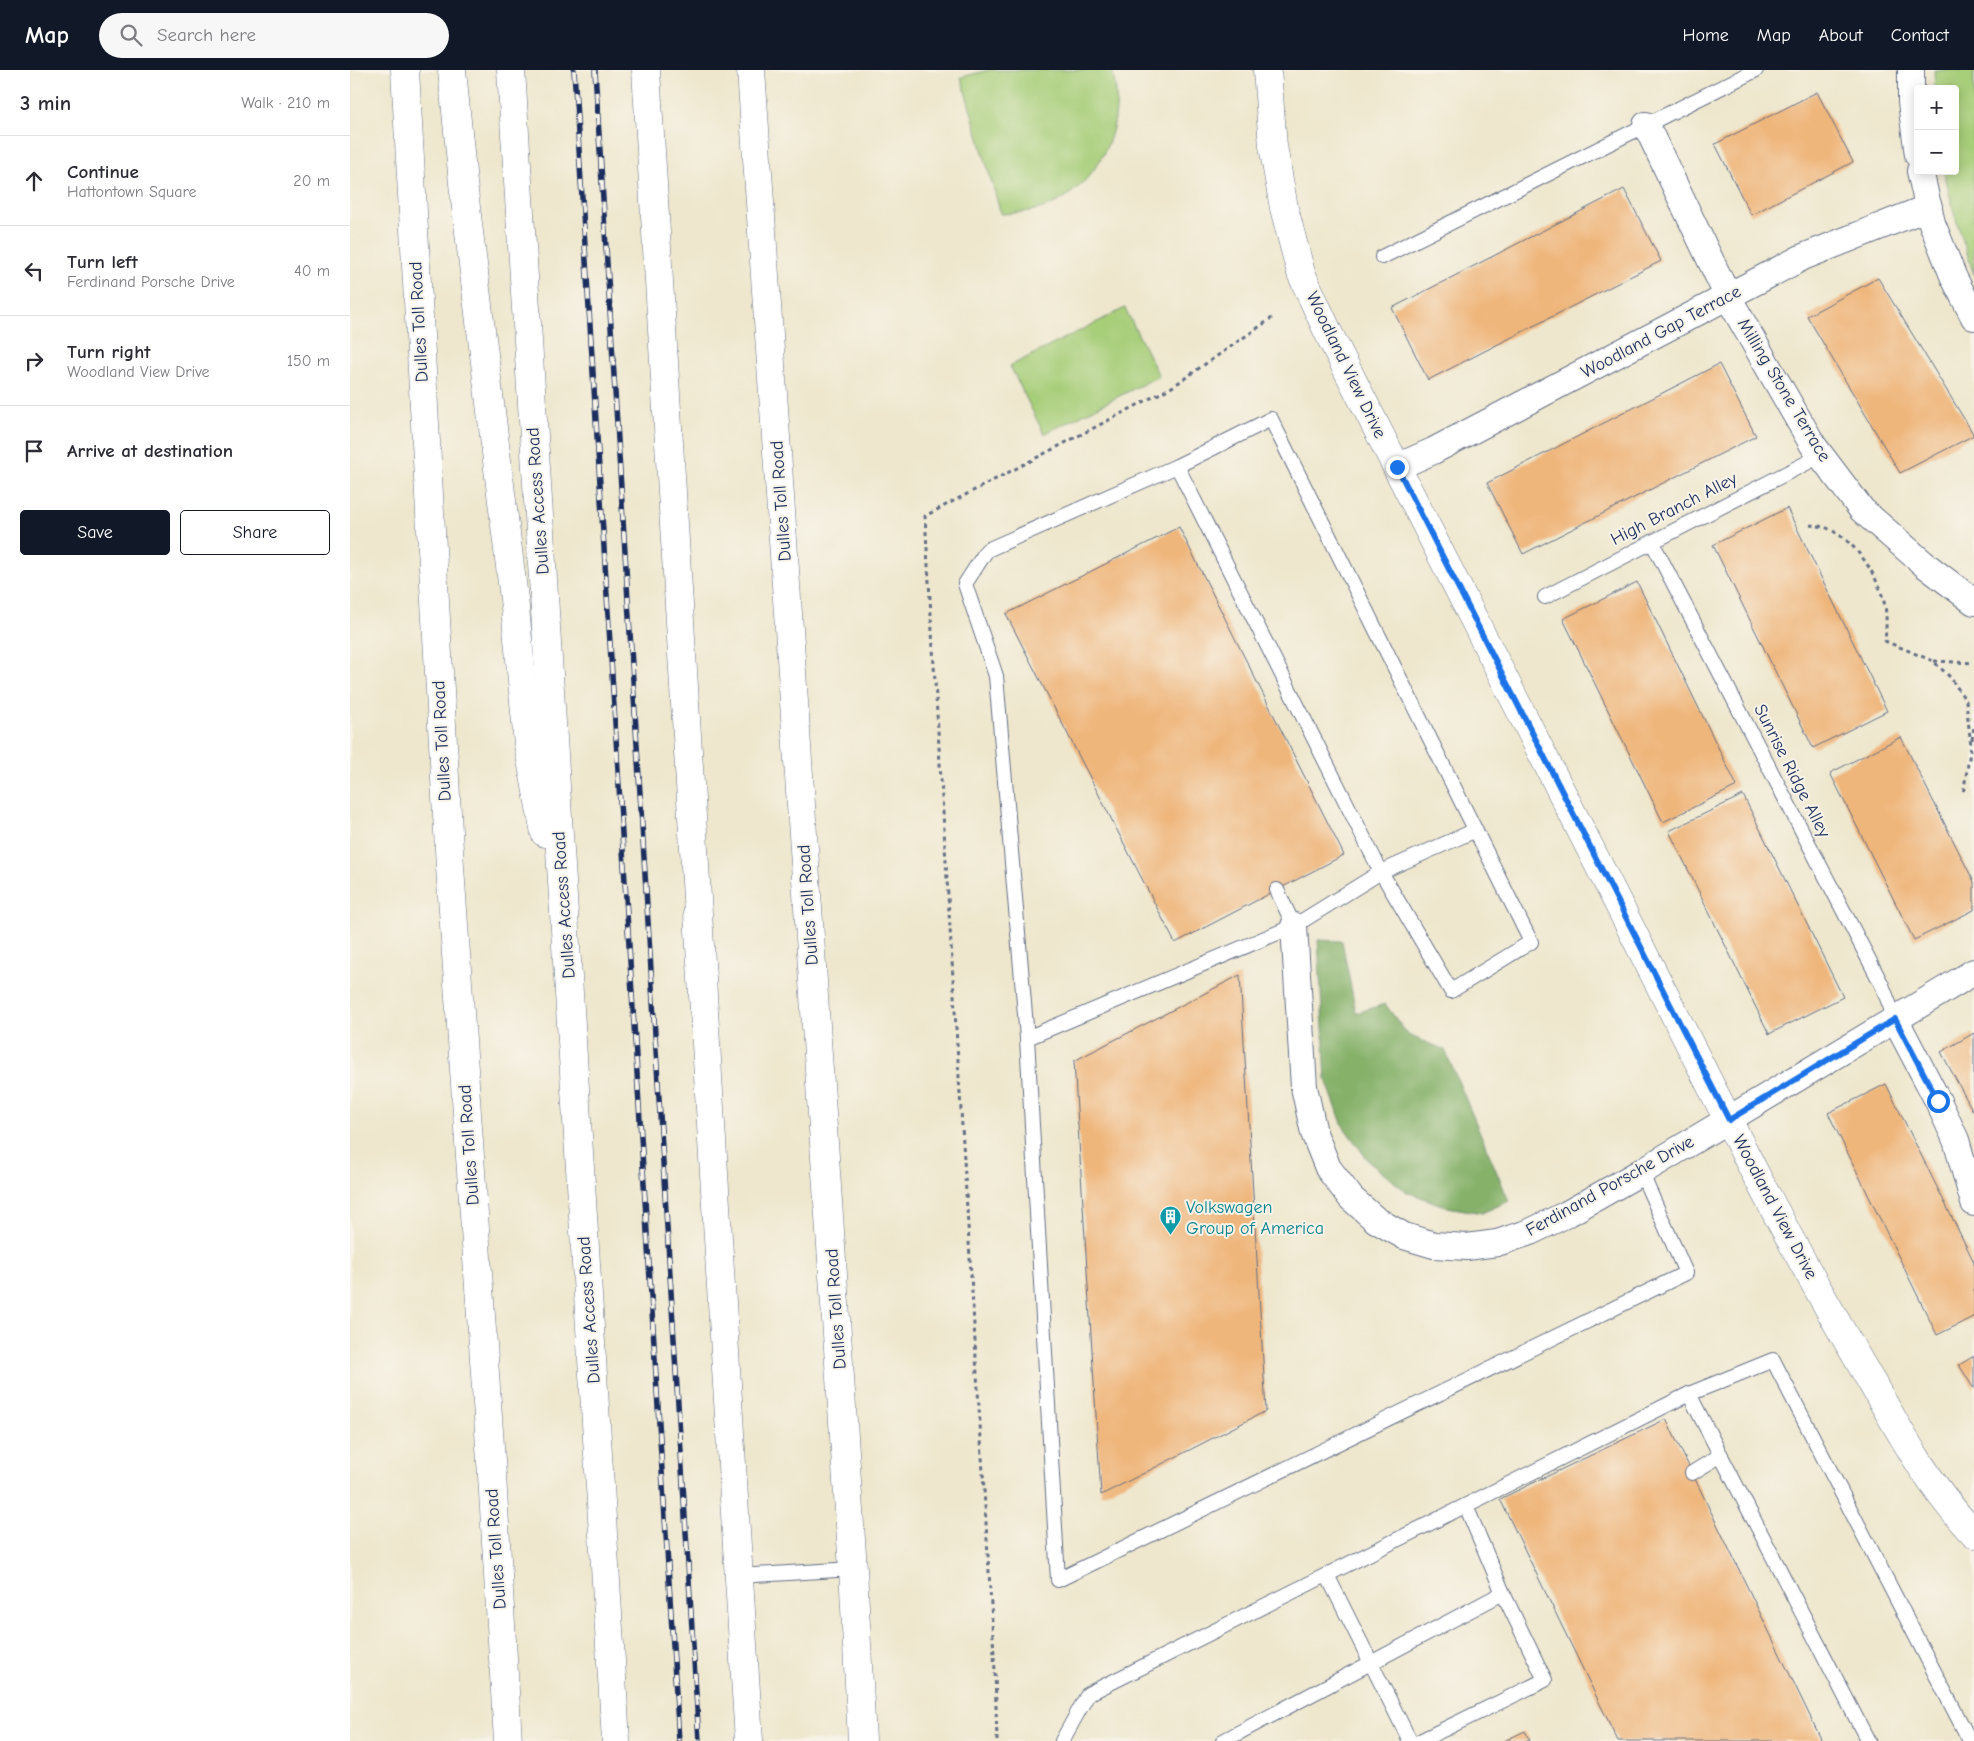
<!DOCTYPE html>
<meta charset="utf-8">
<style>
:root{--surface:#fff;--page:#f7f7f7;--text:#2b2b33;--muted:#7c7c81;--line:#e1e1e2;--accent:#111827}
body{margin:0;font-family:"Comic Neue",sans-serif;background:var(--page);color:var(--text)}
.controls{position:absolute;right:15px;top:15px;display:grid;overflow:hidden;border-radius:5px;box-shadow:0 2px 12px #0003}
.controls button{width:45px;height:45px;display:grid;place-items:center;padding:0;border:0;border-bottom:1px solid var(--line);background:var(--surface);color:var(--text);font:25px sans-serif}
.stop{position:absolute;width:15px;height:15px;margin:-11px;border:4px solid #1a73e8;border-radius:50%;background:#fff}
.stop.end{background:#1a73e8;border-color:#fff;box-shadow:0 1px 5px #0008}
.list{margin:0;padding:0;list-style:none}
h2{display:flex;justify-content:space-between;align-items:center;height:65px;margin:0;padding:0 20px;font-size:21px}
h2 small{font-size:16px;font-weight:400;color:var(--muted)}
.list li{display:grid;grid-template-columns:32px 1fr auto;gap:15px;align-items:center;box-sizing:border-box;height:90px;padding:0 20px;border-top:1px solid var(--line)}
.list b{display:block;font-size:19px;white-space:nowrap}
.list p{margin:0;font-size:16px;white-space:nowrap;color:var(--muted)}
.list em{font-size:16px;font-style:normal;color:var(--muted)}
.actions{display:flex;gap:10px;padding:15px 20px}
.actions a{flex:1;padding:11px 0;border:1px solid var(--accent);border-radius:5px;text-align:center;font-size:18px;color:var(--accent)}
.actions .main{background:var(--accent);color:#fff}
.icon{flex:none;width:28px;height:28px;fill:none;stroke:currentColor;stroke-width:2;stroke-linecap:round;stroke-linejoin:round}
.map{position:relative;flex:none;width:1624px;height:1671px;overflow:hidden}
header{display:flex;align-items:center;gap:30px;box-sizing:border-box;height:70px;padding:0 25px;background:var(--accent);color:#fff}
header strong{font-size:24px}
nav{display:flex;gap:28px;margin-inline-start:auto;font-size:18px}
.search{width:350px;height:45px;background:var(--page);display:flex;align-items:center;gap:12px;box-sizing:border-box;padding:0 18px;border-radius:28px;color:var(--muted);font-size:19px}
main{display:flex}
aside{flex:1;background:var(--surface)}
.map>svg:first-child{display:block}
.green{fill:#a7ce79;stroke:#617e6c}
.forest{fill:#85b169;stroke:#507064}
.building{fill:#efb67b}
.lines{fill:none;stroke-linecap:round;stroke-linejoin:round}
.service-casing{stroke:#656f85;stroke-width:16}
.minor-casing{stroke:#656f85;stroke-width:28}
.tertiary-casing{stroke:#656f85;stroke-width:29}
.motorway-casing{stroke:#656f85;stroke-width:29}
.path{stroke:#656f85;stroke-width:3;stroke-dasharray:4 4;stroke-linecap:butt}
.service{stroke:#fff;stroke-width:14}
.minor{stroke:#fff;stroke-width:26}
.tertiary{stroke:#fff;stroke-width:28}
.motorway{stroke:#fff;stroke-width:28}
.rail-casing{stroke:#1b2f5e;stroke-width:5.5}
.rail{stroke:#f7f3e8;stroke-width:4;stroke-dasharray:11;stroke-linecap:butt}
.route{stroke:#1a73e8;stroke-width:6}
.labels{text-anchor:middle;dominant-baseline:central;stroke-width:4;stroke-linejoin:round;paint-order:stroke}
.street-label{font-size:18px;fill:#1b2f5e;stroke:#f7f3e8}
.culture-label{font-size:18px;fill:#0d838f;stroke:#f7f3e8;text-anchor:start}
</style>
<header>
<strong>Map</strong>
<div class="search"><svg class="icon" aria-label="search" viewBox="0 0 24 24"><circle cx="10" cy="10" r="6"/><path d="M15 15l6 6"/></svg>Search here</div>
<nav><a>Home</a><a>Map</a><a>About</a><a>Contact</a></nav>
</header>
<main>
<aside>
<h2>3 min<small>Walk · 210 m</small></h2>
<ul class="list">
<li><svg class="icon" aria-label="ahead" viewBox="0 0 24 24"><path d="M12 20V5M6 11l6-6 6 6"/></svg><div><b>Continue</b><p>Hattontown Square</p></div><em>20 m</em></li>
<li><svg class="icon" aria-label="left" viewBox="0 0 24 24"><path d="M17 20v-9H6M10 6l-5 5 5 5"/></svg><div><b>Turn left</b><p>Ferdinand Porsche Drive</p></div><em>40 m</em></li>
<li><svg class="icon" aria-label="right" viewBox="0 0 24 24"><path d="M7 20v-9h11M14 6l5 5-5 5"/></svg><div><b>Turn right</b><p>Woodland View Drive</p></div><em>150 m</em></li>
<li><svg class="icon" aria-label="arrive" viewBox="0 0 24 24"><path d="M6 21V4h12l-3 4 3 4H6"/></svg><div><b>Arrive at destination</b></div></li>
</ul>
<div class="actions"><a class="main">Save</a><a>Share</a></div>
</aside>
<div class="map">
<svg width="1624" height="1671" viewBox="0 0 1624 1671">
<rect width="100%" height="100%" fill="#f7f3e8"/>
<filter id="ink" filterUnits="userSpaceOnUse"><feTurbulence type="fractalNoise" baseFrequency=".02" numOctaves="2"/><feDisplacementMap in="SourceGraphic" scale="10" xChannelSelector="R" yChannelSelector="G"/><feConvolveMatrix kernelMatrix="1 2 1 2 8 2 1 2 1" color-interpolation-filters="sRGB"/></filter>
<filter id="wash" filterUnits="userSpaceOnUse"><feTurbulence type="fractalNoise" baseFrequency=".0096" numOctaves="4" result="noise"/><feDisplacementMap in="SourceGraphic" scale="20" xChannelSelector="R" yChannelSelector="G"/><feGaussianBlur stdDeviation="1.12" result="paint"/><feColorMatrix in="noise" values="0 0 0 0 0 0 0 0 0 0 0 0 0 0 0 0 0 1.4 0 .05"/><feComposite in="paint" operator="in"/></filter>
<g filter="url(#wash)">
<rect width="100%" height="100%" fill="#eee7cd"/>
<g class="green">
<path d="M639,0H762C778,55 748,119 693,138C679,142 665,143 651,144L611,7Z"/>
<polygon points="1584,0 1624,0 1624,205 1604,143 1594,101 1605,101 1605,19 1585,19"/>
<polygon points="775,238 809,306 694,364 660,296"/>
</g>
<polygon class="forest" points="968,870 992,871 1006,943 1035,934 1058,965 1095,980 1159,1131 1132,1143 1097,1137 1057,1122 1020,1093 993,1056 976,1010"/>
<g id="blocks">
<g class="building">
<polygon points="1467,22 1503,92 1401,145 1365,74"/>
<polygon points="1274,119 1311,191 1078,310 1042,238"/>
<polygon points="1528,208 1624,365 1550,403 1457,246"/>
<polygon points="1369,294 1406,366 1173,484 1137,413"/>
<polygon points="1437,438 1537,641 1463,678 1363,475"/>
<polygon points="829,457 994,785 825,873 656,544"/>
<polygon points="1287,512 1387,716 1313,752 1213,549"/>
<polygon points="1551,667 1624,812 1624,840 1564,870 1480,703"/>
<polygon points="1393,725 1493,927 1419,964 1319,761"/>
<polygon points="890,905 916,1341 751,1425 724,991"/>
<polygon points="1624,963 1624,1043 1591,982"/>
<polygon points="1536,1014 1624,1192 1624,1247 1587,1265 1478,1043"/>
<polygon points="1624,1286 1624,1319 1609,1295"/>
<polygon points="1316,1349 1472,1671 1268,1671 1150,1429"/>
<polygon points="1175,1661 1180,1671 1154,1671"/>
</g>
</g>
</g>
<g filter="url(#ink)">
<use href="#blocks" fill-opacity="0" stroke="#656f85" stroke-width="1"/>
<g class="lines">
<defs>
<g id="service">
<polyline points="1032,187 1406,0"/>
<polyline points="827,396 921,349 1181,872 1101,921 1031,802 1126,760"/>
<polyline points="1302,472 1532,915 1545,949"/>
<polyline points="1195,527 1472,385"/>
<polyline points="927,820 944,856"/>
<polyline points="677,968 944,856 1031,802 827,396 637,480 615,514 646,606 677,968 708,1510 1336,1203 1291,1102"/>
<polyline points="1342,1403 1371,1385"/>
<polyline points="977,1505 1060,1671"/>
<polyline points="389,1506 503,1499"/>
<polyline points="712,1671 738,1624 1339,1324"/>
<polyline points="873,1671 1153,1523 1116,1436"/>
<polyline points="1070,1671 1195,1610 1153,1523"/>
<polyline points="1518,1671 1339,1324 1423,1290 1620,1671"/>
</g>
<g id="minor">
<polyline points="1561,0 1561,32 1568,85"/>
<polyline points="1296,55 1378,227 1463,375 1512,440 1574,494 1624,532"/>
<polyline points="1570,101 1582,153 1604,208 1624,247"/>
<polyline points="1047,397 1083,381 1453,187 1579,137"/>
<polyline points="944,856 954,1017 964,1063 978,1098 1001,1128 1026,1150 1054,1166 1084,1175 1117,1177 1147,1173 1180,1162 1217,1144 1291,1102 1624,902"/>
<polyline points="1545,949 1588,1031 1606,1070 1624,1133"/>
</g>
<path id="tertiary" d="M917,0L923,76L934,138L951,203L978,262L1405,1103C1442,1174 1481,1244 1522,1313C1552,1366 1582,1420 1624,1464"/>
<g id="motorway">
<polyline points="55,0 100,797 142,1405 158,1671"/>
<polyline points="102,0 113,113 165,537 178,674 195,763"/>
<polyline points="161,0 266,1671"/>
<polyline points="296,0 399,1671"/>
<polyline points="401,0 503,1499 512,1671"/>
</g>
</defs>
<use href="#service" class="service-casing"/>
<use href="#minor" class="minor-casing"/>
<use href="#tertiary" class="tertiary-casing"/>
<use href="#motorway" class="motorway-casing"/>
<g class="path">
<path d="M1460,455C1466,456 1473,456 1479,459C1506,471 1529,507 1535,536C1537,548 1536,560 1535,571L1583,591L1601,608L1616,631L1621,676L1613,724"/>
<polyline points="1584,591 1624,593"/>
<polyline points="1622,670 1624,656"/>
<polyline points="647,1671 645,1601 575,446 822,317 922,248"/>
</g>
<use href="#service" class="service"/>
<use href="#minor" class="minor"/>
<use href="#tertiary" class="tertiary"/>
<use href="#motorway" class="motorway"/>
<defs>
<g id="rail">
<polyline points="224,0 329,1671"/>
<polyline points="245,0 349,1671"/>
</g>
</defs>
<use href="#rail" class="rail-casing"/>
<use href="#rail" class="rail"/>
</g>
</g>
<g class="lines" filter="url(#ink)">
<polyline class="route" points="1047,397 1379,1050 1545,949 1588,1031"/>
</g>
<defs>
<symbol id="building-pin" viewBox="-11 -11 22 30"><path d="M0 17L-7.5 6A9.5 9.5 0 1 1 7.5 6Z" fill="#0f9aa8" stroke="#f7f3e8"/><path d="M-4-6H4V6H1V3H-1V6H-4ZM-2.5-4.3h1.7v1.8h-1.7ZM.8-4.3h1.7v1.8H.8ZM-2.5-1h1.7V.8h-1.7ZM.8-1h1.7V.8H.8Z" fill="#fff"/></symbol>
</defs>
<g fill-rule="evenodd">
<use href="#building-pin" x="808" y="1134" width="25" height="34"/>
</g>
<g class="labels">
<g class="street-label">
<text transform="translate(69 252) rotate(-93)">Dulles Toll Road</text>
<text transform="translate(1311 262) rotate(-28)">Woodland Gap Terrace</text>
<text transform="translate(996 295) rotate(64)">Woodland View Drive</text>
<text transform="translate(1434 320) rotate(59)">Milling Stone Terrace</text>
<text transform="translate(188 431) rotate(-94)">Dulles Access Road</text>
<text transform="translate(431 431) rotate(-94)">Dulles Toll Road</text>
<text transform="translate(1324 439) rotate(-27)">High Branch Alley</text>
<text transform="translate(92 671) rotate(-93)">Dulles Toll Road</text>
<text transform="translate(1442 701) rotate(63)">Sunrise Ridge Alley</text>
<text transform="translate(214 835) rotate(-94)">Dulles Access Road</text>
<text transform="translate(458 835) rotate(-94)">Dulles Toll Road</text>
<text transform="translate(119 1075) rotate(-94)">Dulles Toll Road</text>
<text transform="translate(1260 1116) rotate(-29)">Ferdinand Porsche Drive</text>
<text transform="translate(1425 1137) rotate(62)">Woodland View Drive</text>
<text transform="translate(486 1239) rotate(-94)">Dulles Toll Road</text>
<text transform="translate(239 1240) rotate(-94)">Dulles Access Road</text>
<text transform="translate(146 1479) rotate(-94)">Dulles Toll Road</text>
</g>
<g class="culture-label">
<text x="836" y="1137">Volkswagen<tspan x="836" dy="21">Group of America</tspan></text>
</g>
</g>
</svg>
<div class="controls">
<button>+</button>
<button>−</button>
</div>
<div class="stop" style="left:1588px;top:1031px"></div>
<div class="stop end" style="left:1047px;top:397px"></div>
</div>
</main>
